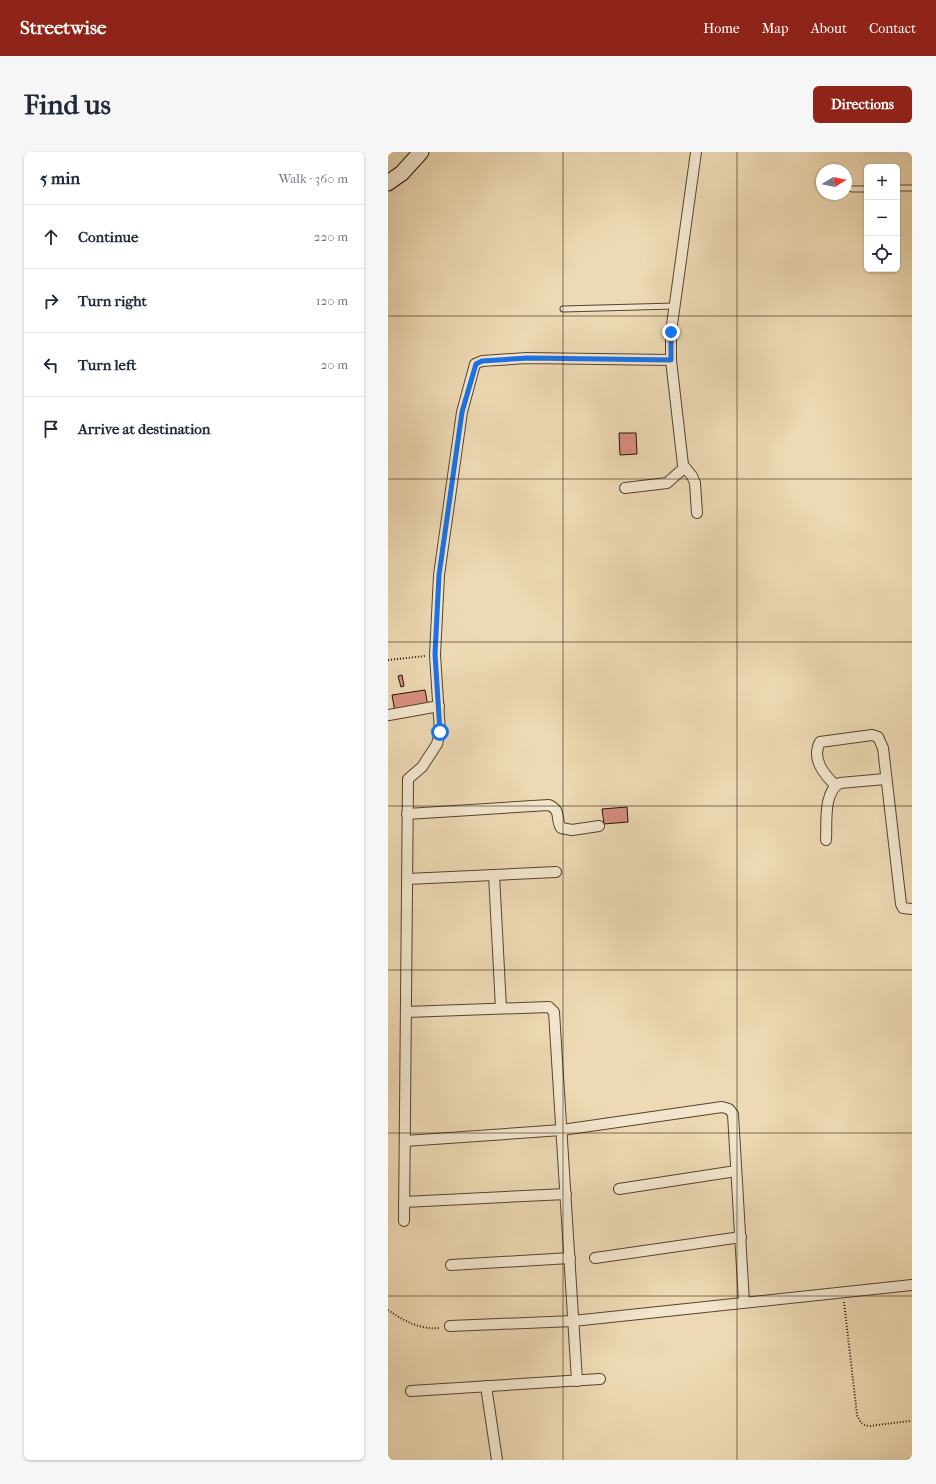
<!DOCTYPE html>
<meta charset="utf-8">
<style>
:root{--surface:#fff;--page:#f6f6f7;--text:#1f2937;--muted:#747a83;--line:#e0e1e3;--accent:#8f2418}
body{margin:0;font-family:"IM FELL French Canon",serif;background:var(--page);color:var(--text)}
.controls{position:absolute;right:12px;top:12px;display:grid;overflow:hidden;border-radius:6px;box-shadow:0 1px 3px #0004}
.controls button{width:36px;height:36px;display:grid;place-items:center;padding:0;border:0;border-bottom:1px solid var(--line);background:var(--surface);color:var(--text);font:20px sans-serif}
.compass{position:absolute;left:428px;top:12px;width:36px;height:36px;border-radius:50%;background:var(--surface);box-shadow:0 1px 3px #0004;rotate:80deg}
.stop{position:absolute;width:12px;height:12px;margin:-9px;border:3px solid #1a73e8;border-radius:50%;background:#fff}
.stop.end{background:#1a73e8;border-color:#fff;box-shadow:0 1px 4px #0008}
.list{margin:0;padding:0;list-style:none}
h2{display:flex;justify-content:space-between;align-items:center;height:52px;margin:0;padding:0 16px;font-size:17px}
h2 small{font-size:13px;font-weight:400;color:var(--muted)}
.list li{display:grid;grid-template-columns:26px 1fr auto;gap:12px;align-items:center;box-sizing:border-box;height:64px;padding:0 16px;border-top:1px solid var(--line)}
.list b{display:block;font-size:15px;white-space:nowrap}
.list em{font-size:13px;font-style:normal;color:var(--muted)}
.icon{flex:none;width:22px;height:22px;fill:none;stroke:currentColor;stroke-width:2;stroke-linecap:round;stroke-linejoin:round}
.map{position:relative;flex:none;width:524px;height:1308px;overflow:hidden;border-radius:6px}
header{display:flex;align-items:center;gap:24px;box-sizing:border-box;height:56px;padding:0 20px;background:var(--accent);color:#fff}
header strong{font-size:19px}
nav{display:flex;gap:22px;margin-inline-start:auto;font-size:14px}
.intro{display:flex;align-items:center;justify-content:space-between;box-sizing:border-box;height:96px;padding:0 24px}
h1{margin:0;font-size:28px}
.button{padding:10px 18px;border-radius:6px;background:var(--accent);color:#fff;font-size:14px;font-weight:700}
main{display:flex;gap:24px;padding:0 24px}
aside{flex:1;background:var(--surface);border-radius:6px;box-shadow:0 1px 3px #0004}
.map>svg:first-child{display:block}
.building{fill:#da8f81;stroke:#231301}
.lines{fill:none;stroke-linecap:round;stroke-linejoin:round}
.lane-casing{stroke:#56442e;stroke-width:7}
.street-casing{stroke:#56442e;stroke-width:12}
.secondary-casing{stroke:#231301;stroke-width:17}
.path{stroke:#231301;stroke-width:2;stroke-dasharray:1 2;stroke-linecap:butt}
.lane{stroke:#f3e6ce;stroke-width:5}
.street{stroke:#f3e6ce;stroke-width:10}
.secondary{stroke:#f3e6ce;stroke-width:15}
.route{stroke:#1a73e8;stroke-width:5}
.grid{fill:none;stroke:#231301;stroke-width:1;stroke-opacity:0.55}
</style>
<header>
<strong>Streetwise</strong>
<nav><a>Home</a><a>Map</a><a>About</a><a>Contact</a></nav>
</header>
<div class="intro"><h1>Find us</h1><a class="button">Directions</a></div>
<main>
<aside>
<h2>5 min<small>Walk · 360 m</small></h2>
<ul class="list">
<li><svg class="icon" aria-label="ahead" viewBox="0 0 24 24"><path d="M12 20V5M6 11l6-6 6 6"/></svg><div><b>Continue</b></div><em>220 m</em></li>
<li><svg class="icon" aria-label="right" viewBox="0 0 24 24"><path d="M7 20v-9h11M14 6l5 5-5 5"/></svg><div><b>Turn right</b></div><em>120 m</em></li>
<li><svg class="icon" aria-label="left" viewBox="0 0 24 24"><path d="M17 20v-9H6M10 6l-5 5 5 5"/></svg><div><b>Turn left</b></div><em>20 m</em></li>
<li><svg class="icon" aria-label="arrive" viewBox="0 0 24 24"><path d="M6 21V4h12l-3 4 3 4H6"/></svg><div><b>Arrive at destination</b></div></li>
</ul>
</aside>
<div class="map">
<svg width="524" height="1308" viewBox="0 0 524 1308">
<rect width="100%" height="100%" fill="#edd9b3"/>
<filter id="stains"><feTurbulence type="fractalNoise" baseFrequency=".005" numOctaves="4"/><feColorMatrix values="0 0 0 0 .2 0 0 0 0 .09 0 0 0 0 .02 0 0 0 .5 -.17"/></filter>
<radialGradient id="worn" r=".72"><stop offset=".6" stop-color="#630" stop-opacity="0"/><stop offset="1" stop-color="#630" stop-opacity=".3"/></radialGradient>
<g class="building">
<polygon points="231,281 248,281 249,302 232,303"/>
<polygon points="14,523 16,534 13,535 10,524"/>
<polygon points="37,538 40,554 7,560 4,543"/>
<polygon points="239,655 240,670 216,672 214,657"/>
</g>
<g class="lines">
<defs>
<g id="lane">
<polyline points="509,36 524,36"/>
<polyline points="464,37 479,37"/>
<polyline points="175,157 287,154"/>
</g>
<g id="street">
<polyline points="308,0 283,180 283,208 295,313 304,324 307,331 309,361"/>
<polyline points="237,336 279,331 296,316"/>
<polyline points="1,563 51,554"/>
<path d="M447,633C436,622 423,607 432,590L484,583L490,585L495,596L513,752L515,756L524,757"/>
<path d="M19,662L161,653C174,659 167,666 173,676L184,678L211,674"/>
<path d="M438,688C439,671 435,640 452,631L497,627"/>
<polyline points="106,723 113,856"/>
<polyline points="19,727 168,720"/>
<polyline points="18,860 161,855 166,860 189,1229"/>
<polyline points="17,989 174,978 334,955 341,957 345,962 356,1150"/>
<polyline points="231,1037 348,1019"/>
<polyline points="16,1050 178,1042"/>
<polyline points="16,1069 20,627 34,615 49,592 52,580 47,503 51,423 74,260 87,212 94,209 139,206 283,208"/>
<polyline points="207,1106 353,1085"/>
<polyline points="63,1113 182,1106"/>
<polyline points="62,1174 185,1169 524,1133"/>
<polyline points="98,1234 109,1308"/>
<polyline points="23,1239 212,1227"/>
</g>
<polyline id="secondary" points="0,31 14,21 33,0"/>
</defs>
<use href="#lane" class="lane-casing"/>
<use href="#street" class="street-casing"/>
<use href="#secondary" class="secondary-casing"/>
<g class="path">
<polyline points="0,508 37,504"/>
<path d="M456,1150L469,1263C472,1269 473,1273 481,1274L522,1269"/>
<path d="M0,1158C16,1169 32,1178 52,1176"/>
</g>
<use href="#lane" class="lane"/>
<use href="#street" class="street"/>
<use href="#secondary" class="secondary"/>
</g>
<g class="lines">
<polyline class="route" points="52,580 47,502 51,423 74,260 88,212 94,209 140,206 283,208 283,180"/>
</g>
<path class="grid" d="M175,0V1308M349,0V1308M0,164H524M0,327H524M0,490H524M0,654H524M0,818H524M0,981H524M0,1144H524"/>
<rect width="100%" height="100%" filter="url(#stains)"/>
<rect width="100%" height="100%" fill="url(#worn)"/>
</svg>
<div class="controls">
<button>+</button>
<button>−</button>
<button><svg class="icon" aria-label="locate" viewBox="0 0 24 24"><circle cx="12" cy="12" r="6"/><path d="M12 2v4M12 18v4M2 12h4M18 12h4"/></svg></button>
</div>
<svg class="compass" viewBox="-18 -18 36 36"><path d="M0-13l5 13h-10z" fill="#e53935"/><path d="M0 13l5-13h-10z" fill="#747a83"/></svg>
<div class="stop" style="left:52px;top:580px"></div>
<div class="stop end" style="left:283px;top:180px"></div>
</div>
</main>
